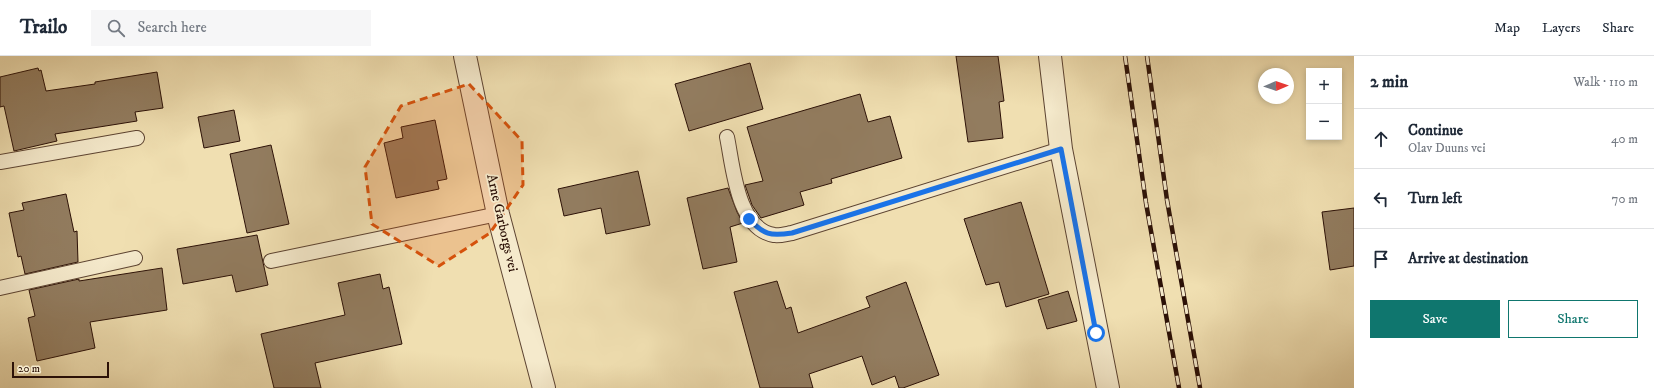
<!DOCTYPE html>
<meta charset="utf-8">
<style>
:root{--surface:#fff;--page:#f6f6f7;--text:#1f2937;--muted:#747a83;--line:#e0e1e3;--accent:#0f766e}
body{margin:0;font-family:"IM FELL DW Pica",serif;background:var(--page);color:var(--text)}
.controls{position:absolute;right:12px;top:12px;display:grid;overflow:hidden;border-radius:0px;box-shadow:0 2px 6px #0003}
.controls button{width:36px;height:36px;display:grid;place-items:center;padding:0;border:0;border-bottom:1px solid var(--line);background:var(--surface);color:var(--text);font:20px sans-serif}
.compass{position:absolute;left:1258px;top:12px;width:36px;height:36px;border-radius:50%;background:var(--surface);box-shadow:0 2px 6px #0003;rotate:88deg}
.scale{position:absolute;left:12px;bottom:10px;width:97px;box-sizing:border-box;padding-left:4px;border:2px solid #2c1107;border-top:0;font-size:11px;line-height:14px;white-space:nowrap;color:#2c1107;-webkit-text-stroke:3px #f5eacc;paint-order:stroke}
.stop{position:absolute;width:12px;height:12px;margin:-9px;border:3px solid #1a73e8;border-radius:50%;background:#fff}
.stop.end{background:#1a73e8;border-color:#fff;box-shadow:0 1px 4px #0008}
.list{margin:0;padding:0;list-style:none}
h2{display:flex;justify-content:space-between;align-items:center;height:52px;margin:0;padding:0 16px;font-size:17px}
h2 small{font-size:13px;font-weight:400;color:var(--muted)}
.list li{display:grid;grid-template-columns:26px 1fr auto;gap:12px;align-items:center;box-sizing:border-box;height:60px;padding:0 16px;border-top:1px solid var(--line)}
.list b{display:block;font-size:15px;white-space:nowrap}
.list p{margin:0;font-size:13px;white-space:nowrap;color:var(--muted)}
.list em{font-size:13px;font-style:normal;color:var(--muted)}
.actions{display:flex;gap:8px;padding:12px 16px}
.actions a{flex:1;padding:9px 0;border:1px solid var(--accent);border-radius:0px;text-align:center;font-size:14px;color:var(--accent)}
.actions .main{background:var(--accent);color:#fff}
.icon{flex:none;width:22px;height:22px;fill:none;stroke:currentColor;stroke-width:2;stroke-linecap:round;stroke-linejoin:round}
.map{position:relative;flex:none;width:1354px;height:332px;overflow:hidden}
header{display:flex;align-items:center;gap:24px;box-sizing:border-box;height:56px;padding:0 20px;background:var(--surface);border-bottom:1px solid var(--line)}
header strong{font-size:19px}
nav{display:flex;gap:22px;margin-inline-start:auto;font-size:14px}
.search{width:280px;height:36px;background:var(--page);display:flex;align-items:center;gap:10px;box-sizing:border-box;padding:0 14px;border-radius:0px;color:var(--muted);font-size:15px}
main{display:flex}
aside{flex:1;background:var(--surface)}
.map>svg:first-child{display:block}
.building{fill:#927c5f;stroke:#2c1107}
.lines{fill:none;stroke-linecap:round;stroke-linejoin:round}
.lane-casing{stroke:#5d4432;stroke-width:16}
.street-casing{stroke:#5d4432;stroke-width:24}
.lane{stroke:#f5eacc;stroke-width:14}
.street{stroke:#f5eacc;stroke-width:22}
.rail-casing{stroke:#2c1107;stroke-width:4.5}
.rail{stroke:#f5eacc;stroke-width:3;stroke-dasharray:9;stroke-linecap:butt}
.route{stroke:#1a73e8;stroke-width:5}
.marked{fill:#d5520c;fill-opacity:0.2;stroke:#d5520c;stroke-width:3;stroke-dasharray:8 5;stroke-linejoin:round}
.labels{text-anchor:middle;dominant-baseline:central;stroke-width:3.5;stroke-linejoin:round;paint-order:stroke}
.street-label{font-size:14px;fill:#2c1107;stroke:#f5eacc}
</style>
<header>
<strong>Trailo</strong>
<div class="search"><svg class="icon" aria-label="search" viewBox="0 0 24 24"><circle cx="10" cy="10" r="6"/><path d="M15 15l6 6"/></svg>Search here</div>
<nav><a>Map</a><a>Layers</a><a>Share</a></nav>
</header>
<main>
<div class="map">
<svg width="1354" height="332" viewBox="0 0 1354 332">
<rect width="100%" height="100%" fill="#f0dfb1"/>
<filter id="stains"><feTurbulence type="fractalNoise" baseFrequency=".005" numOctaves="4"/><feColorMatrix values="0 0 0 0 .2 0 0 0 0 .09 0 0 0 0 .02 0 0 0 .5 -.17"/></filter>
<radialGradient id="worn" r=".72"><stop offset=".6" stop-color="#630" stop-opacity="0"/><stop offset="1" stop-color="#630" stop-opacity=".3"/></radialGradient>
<g class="building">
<polygon points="956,0 998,0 1004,45 999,46 1003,82 968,86"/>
<polygon points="750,7 763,53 689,75 675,28"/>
<polygon points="38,12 39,15 41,14 46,35 95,28 95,26 157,16 163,52 135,56 137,65 55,78 57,85 14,95 4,50 0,51 0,21"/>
<polygon points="860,38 868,66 890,60 902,102 831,123 832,127 800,136 804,149 761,162 752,149 745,129 763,125 747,71"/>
<polygon points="234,54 240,85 204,92 198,61"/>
<polygon points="435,64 447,123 437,125 439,133 396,142 384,87 403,82 401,71"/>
<polygon points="271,89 289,168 247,177 230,98"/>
<polygon points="638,115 650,169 606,178 601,152 564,160 558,133"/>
<polygon points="728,132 737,156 743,167 730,171 737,206 703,213 687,142"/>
<polygon points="66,138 74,176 77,175 78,206 25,218 21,200 18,201 9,157 24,154 22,147"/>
<polygon points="1021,146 1049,238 1006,251 999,226 986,229 964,163"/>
<polygon points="1354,152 1354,210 1330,214 1322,156"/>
<polygon points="257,179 268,229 236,236 232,219 183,228 177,193"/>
<polygon points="162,212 167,254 90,266 95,292 37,305 28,262 35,260 29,234 79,223 79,225"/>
<polygon points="380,218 383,233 389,231 402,288 315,307 321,332 274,332 261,278 345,259 338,227"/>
<polygon points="777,225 786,253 791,251 798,277 870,251 866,241 906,226 939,319 903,332 899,332 895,320 872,329 862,300 809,318 813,332 760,332 734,236"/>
<polygon points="1068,235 1077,265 1047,273 1038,244"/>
</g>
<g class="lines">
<defs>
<g id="lane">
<path d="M727,81C733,110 737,173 774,179C779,180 786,178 792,177L1061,93"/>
<polyline points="0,106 137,82"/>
<polyline points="271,205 498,158"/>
<polyline points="0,232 135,202"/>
</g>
<g id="street">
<polyline points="465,0 498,158 544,332"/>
<polyline points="1050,0 1061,93 1108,332"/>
</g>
</defs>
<use href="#lane" class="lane-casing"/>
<use href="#street" class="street-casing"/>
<use href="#lane" class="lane"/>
<use href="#street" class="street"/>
<defs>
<g id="rail">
<polyline points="1125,0 1146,147 1179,332"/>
<polyline points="1147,0 1167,144 1200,332"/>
</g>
</defs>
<use href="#rail" class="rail-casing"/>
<use href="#rail" class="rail"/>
</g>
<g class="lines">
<path class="route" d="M749,163C764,179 770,180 792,177L1061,93L1096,277"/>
</g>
<path class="marked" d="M469,28L522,85L523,129L490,177L439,210L372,168L365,111L401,50Z"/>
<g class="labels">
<g class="street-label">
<text transform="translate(502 167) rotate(77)">Arne Garborgs vei</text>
</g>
</g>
<rect width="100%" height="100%" filter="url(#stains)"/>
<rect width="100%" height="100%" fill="url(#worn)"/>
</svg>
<div class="controls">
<button>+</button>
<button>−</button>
</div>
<svg class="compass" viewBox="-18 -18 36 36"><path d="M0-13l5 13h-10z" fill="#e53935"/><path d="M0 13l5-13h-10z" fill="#747a83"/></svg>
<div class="scale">20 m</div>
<div class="stop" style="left:1096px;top:277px"></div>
<div class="stop end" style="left:749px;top:163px"></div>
</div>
<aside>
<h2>2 min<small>Walk · 110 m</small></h2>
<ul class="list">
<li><svg class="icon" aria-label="ahead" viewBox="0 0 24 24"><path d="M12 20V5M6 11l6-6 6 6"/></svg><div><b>Continue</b><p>Olav Duuns vei</p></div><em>40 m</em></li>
<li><svg class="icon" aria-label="left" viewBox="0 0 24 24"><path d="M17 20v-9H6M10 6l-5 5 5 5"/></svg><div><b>Turn left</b></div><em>70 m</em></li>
<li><svg class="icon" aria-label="arrive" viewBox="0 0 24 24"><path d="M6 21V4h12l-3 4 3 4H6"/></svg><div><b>Arrive at destination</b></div></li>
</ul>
<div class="actions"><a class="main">Save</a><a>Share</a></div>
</aside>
</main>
